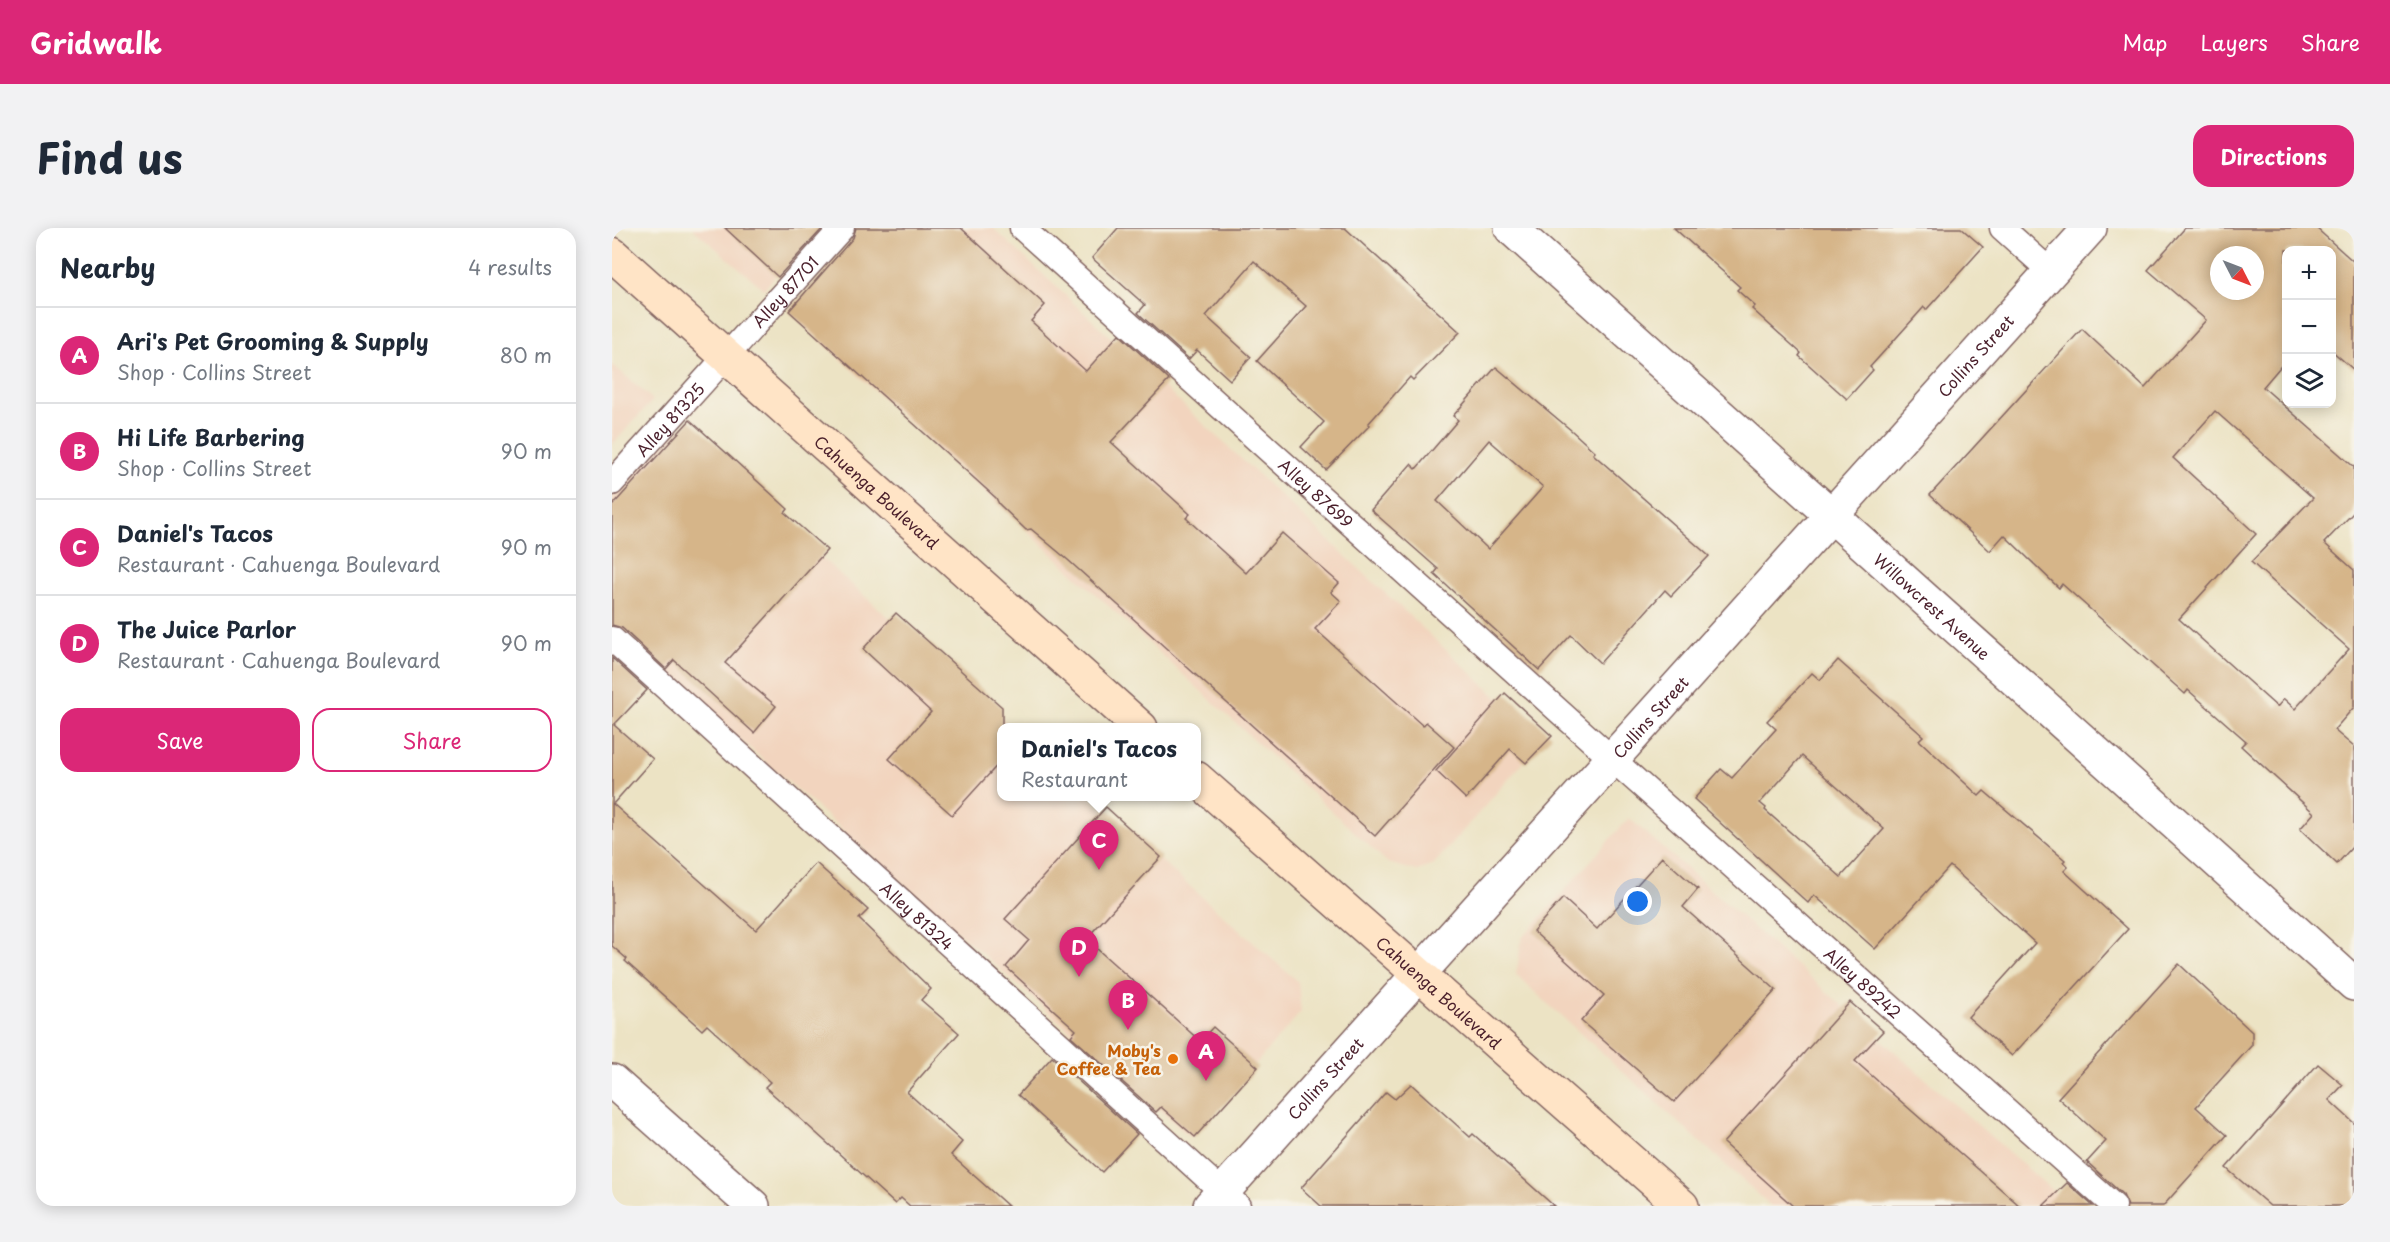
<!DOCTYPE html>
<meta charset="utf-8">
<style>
:root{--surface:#fff;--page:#f2f2f3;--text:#1f2937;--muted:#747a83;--line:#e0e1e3;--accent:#db2777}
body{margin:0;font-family:"Playpen Sans",sans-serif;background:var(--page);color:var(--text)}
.controls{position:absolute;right:18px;top:18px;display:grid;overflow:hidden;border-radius:12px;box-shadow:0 3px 15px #0003}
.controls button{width:54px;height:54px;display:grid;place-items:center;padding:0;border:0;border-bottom:2px solid var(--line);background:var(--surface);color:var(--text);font:30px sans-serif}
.compass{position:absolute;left:1598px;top:18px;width:54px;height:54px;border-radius:50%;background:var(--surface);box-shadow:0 3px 15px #0003;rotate:132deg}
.you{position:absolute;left:1026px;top:674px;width:21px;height:21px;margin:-15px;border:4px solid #fff;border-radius:50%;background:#1a73e8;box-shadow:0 0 0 9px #1a73e833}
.badge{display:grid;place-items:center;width:39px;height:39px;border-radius:50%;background:var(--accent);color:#fff;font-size:20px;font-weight:700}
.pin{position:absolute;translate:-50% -50px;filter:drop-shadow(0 2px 3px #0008)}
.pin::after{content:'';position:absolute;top:32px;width:21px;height:18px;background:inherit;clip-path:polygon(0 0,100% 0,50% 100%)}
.popup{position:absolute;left:385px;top:495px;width:204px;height:78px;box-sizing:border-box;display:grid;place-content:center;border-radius:12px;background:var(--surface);filter:drop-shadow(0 2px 4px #0005);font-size:20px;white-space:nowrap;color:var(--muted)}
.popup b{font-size:22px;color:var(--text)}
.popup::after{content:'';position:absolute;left:50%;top:100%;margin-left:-12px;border:12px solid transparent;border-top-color:var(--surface)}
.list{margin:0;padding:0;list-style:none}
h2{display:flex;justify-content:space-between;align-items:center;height:78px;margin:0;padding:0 24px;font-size:26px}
h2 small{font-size:20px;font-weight:400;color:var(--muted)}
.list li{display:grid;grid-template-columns:39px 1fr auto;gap:18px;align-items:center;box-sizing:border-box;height:96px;padding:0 24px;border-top:2px solid var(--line)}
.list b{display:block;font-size:22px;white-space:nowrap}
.list p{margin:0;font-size:20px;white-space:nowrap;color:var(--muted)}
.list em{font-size:20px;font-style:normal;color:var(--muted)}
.actions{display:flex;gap:12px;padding:18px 24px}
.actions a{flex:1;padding:14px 0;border:2px solid var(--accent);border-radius:18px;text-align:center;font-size:21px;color:var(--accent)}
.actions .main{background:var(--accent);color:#fff}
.icon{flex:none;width:33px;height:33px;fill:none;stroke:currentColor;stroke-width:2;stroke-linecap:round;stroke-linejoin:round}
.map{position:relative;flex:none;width:1742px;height:978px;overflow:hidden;border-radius:18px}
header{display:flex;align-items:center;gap:36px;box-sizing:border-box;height:84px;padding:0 30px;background:var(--accent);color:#fff}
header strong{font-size:28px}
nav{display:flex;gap:33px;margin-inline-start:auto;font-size:21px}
.intro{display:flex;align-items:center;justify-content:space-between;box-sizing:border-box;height:144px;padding:0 36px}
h1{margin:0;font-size:42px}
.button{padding:15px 27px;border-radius:18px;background:var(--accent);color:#fff;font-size:21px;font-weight:700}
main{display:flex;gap:36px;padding:0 36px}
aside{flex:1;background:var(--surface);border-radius:18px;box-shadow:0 3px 15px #0003}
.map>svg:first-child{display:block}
.built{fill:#f2d4be}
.building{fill:#d6b589;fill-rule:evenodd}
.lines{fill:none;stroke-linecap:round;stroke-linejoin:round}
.service-casing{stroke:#836461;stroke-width:27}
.minor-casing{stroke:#836461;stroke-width:36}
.secondary-casing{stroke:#836461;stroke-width:36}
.service{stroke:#fff;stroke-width:24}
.minor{stroke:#fff;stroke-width:33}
.secondary{stroke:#ffe4c6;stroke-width:33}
.food-dot{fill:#e8710a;stroke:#f7f3e8;stroke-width:2}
.labels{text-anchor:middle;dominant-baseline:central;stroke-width:5;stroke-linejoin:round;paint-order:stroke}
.street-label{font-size:16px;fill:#4a1f2b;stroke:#f7f3e8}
.food-label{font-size:16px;font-weight:bold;fill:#c56008;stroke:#f7f3e8;text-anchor:end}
</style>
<header>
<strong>Gridwalk</strong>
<nav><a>Map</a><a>Layers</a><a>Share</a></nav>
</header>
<div class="intro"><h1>Find us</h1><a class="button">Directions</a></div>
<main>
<aside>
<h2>Nearby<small>4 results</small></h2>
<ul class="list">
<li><span class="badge">A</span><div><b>Ari's Pet Grooming &amp; Supply</b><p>Shop · Collins Street</p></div><em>80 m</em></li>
<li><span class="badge">B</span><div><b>Hi Life Barbering</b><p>Shop · Collins Street</p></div><em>90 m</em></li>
<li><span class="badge">C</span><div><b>Daniel's Tacos</b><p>Restaurant · Cahuenga Boulevard</p></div><em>90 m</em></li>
<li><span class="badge">D</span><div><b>The Juice Parlor</b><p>Restaurant · Cahuenga Boulevard</p></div><em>90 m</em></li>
</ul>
<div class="actions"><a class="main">Save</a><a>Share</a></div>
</aside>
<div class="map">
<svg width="1742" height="978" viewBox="0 0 1742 978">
<rect width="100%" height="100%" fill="#f7f3e8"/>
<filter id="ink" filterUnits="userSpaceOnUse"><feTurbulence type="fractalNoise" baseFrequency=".0167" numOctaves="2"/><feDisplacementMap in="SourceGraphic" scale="12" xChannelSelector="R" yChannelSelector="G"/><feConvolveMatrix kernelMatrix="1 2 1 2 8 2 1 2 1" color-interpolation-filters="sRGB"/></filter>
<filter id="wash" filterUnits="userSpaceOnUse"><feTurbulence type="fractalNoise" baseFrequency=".008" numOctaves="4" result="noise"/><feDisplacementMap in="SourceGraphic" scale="24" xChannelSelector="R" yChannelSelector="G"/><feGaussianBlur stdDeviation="1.35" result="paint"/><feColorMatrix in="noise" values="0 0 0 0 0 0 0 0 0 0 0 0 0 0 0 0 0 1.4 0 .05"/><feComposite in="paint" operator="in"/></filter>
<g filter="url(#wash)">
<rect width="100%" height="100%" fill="#ece3c4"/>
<g class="built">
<polygon points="80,0 206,0 152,61"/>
<polygon points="253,0 381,0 931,512 821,637 805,643 776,635 176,83"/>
<polygon points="0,136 41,172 0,217"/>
<polygon points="60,197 400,499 390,500 390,568 477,569 686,754 689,784 579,910 0,398 0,265"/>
<polygon points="1017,590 1458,978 1159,978 904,747 910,710"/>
</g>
<g id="blocks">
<g class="building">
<polygon points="113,0 211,0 166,49"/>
<polygon points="244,0 349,0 433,77 419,93 474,143 507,106 557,152 499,214 578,286 574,290 634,345 670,305 727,355 719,364 729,373 703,401 811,498 814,494 842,519 763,608 456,332 419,301 414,302 387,276 384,270 177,83 241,10"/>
<polygon points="506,0 733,0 848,104 801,152 798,149 756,196 758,197 714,242 689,219 712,194 645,133 694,78 642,33 594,88 639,129 618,152 585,122 577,131 526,85 533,77 480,30"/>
<polygon points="1062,0 1349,0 1371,19 1314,82 1312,79 1258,139 1261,142 1235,171 1187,128 1189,125 1140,81 1143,78 1125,62 1128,59"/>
<path d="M1573,0H1704L1742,34V142L1719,122V22H1674V132L1651,159L1742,239V284L1712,315L1742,342V479L1722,502L1742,519V617L1725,636L1688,601L1702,585L1629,518L1634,513L1576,462L1573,466L1450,356L1447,360L1392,307L1378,323L1318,267L1470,101L1533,160L1594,92L1536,42ZM1607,27H1643V63H1607ZM1603,183L1701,270L1639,334L1737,421L1683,481L1672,471L1665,479L1567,391L1644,306L1561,230Z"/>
<path d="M884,139L960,203L983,224L981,226L1097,328L1059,368L1053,362L988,435L959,407L927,442L822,346L826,341L759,282L799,236L804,241L846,192L841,188ZM877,212L931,259L876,321L825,273Z"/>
<polygon points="78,192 176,281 173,285 215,322 113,435 164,478 142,505 62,432 54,441 10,400 0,397 0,278"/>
<polygon points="284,385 390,479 390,532 340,587 277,531 319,484 251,421"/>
<polygon points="0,430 35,462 2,497 41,531 1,576 144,702 204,635 256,682 247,691 319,761 309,772 347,805 295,864 350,914 339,927 396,978 298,978 289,970 283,976 153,859 158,854 95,797 90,802 13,733 15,731 0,718"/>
<path d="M1226,432L1311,508L1307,512L1367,568L1372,563L1453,632L1451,634L1456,639L1452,643L1516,701L1400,828L1356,789L1423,715L1338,638L1263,721L1202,667L1196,675L1082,571L1109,541L1120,550L1164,501L1155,493L1200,445L1208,452ZM1190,528L1272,601L1229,649L1153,582L1154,580L1148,575Z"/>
<polygon points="893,465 940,508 914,535 898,521 854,571 824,543"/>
<polygon points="494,579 549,629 474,711 588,813 601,799 646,839 583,909 549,879 544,884 459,808 464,802 394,739 417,712 393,691"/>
<polygon points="1050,629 1086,661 1071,679 1164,762 1062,874 969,793 992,767 921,703 951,670 985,701"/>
<polygon points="1567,736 1640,804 1640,817 1584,879 1615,907 1551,978 1516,978 1511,967 1475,934 1494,913 1446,870"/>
<polygon points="1238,774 1271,803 1243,833 1408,978 1181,978 1111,915"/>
<polygon points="440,829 525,906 490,944 406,867"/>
<polygon points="1706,836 1731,857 1717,872 1742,895 1742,978 1658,978 1614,940"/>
<polygon points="799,856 858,909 861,906 942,978 709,978 689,960 774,864 783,871"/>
<polygon points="1455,955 1481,978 1431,978"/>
</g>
</g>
</g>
<g filter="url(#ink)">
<use href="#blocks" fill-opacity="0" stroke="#836461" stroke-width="1.5"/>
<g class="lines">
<defs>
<g id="service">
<path id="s1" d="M410,0L999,530L1502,978"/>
<polyline points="1390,0 1438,43"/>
<path id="s2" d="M0,255L230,0"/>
<path id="s3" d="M0,411L626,978"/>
</g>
<g id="minor">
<path id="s4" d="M899,0L1742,756"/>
<polyline points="0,853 141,978"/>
<path id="s5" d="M598,978L1478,0"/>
</g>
<g id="secondary">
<path id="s6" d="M0,26L529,500"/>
<path id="s7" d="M584,550L1070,978"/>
</g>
</defs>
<use href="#service" class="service-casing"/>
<use href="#minor" class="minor-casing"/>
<use href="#secondary" class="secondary-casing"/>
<use href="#service" class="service"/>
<use href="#minor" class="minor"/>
<use href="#secondary" class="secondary"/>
</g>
</g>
<circle class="food-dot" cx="561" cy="831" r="6"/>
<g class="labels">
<g class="street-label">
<text stroke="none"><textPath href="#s2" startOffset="258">Alley 87701</textPath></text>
<text stroke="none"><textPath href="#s5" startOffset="1144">Collins Street</textPath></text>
<text stroke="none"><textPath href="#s2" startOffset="86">Alley 81325</textPath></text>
<text stroke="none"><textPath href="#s6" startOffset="356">Cahuenga Boulevard</textPath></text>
<text stroke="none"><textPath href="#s1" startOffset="396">Alley 87699</textPath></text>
<text stroke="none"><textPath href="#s4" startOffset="566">Willowcrest Avenue</textPath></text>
<text stroke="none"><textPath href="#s5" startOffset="658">Collins Street</textPath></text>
<text stroke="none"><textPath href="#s3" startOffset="412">Alley 81324</textPath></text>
<text stroke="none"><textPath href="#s1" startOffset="1130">Alley 89242</textPath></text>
<text stroke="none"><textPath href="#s7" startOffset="324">Cahuenga Boulevard</textPath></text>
<text stroke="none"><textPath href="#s5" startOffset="172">Collins Street</textPath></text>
</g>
<g class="food-label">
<text x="549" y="822">Moby's<tspan x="549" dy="18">Coffee &amp; Tea</tspan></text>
</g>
</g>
</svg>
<div class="controls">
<button>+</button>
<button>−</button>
<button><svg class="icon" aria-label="layers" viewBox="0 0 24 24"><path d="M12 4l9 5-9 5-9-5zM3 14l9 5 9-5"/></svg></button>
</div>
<svg class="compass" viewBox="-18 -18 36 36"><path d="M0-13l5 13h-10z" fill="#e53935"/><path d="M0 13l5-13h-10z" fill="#747a83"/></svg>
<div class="you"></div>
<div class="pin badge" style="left:594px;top:853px">A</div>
<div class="pin badge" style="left:516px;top:802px">B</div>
<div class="pin badge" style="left:487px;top:642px">C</div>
<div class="popup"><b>Daniel's Tacos</b>Restaurant</div>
<div class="pin badge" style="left:467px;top:749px">D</div>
</div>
</main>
